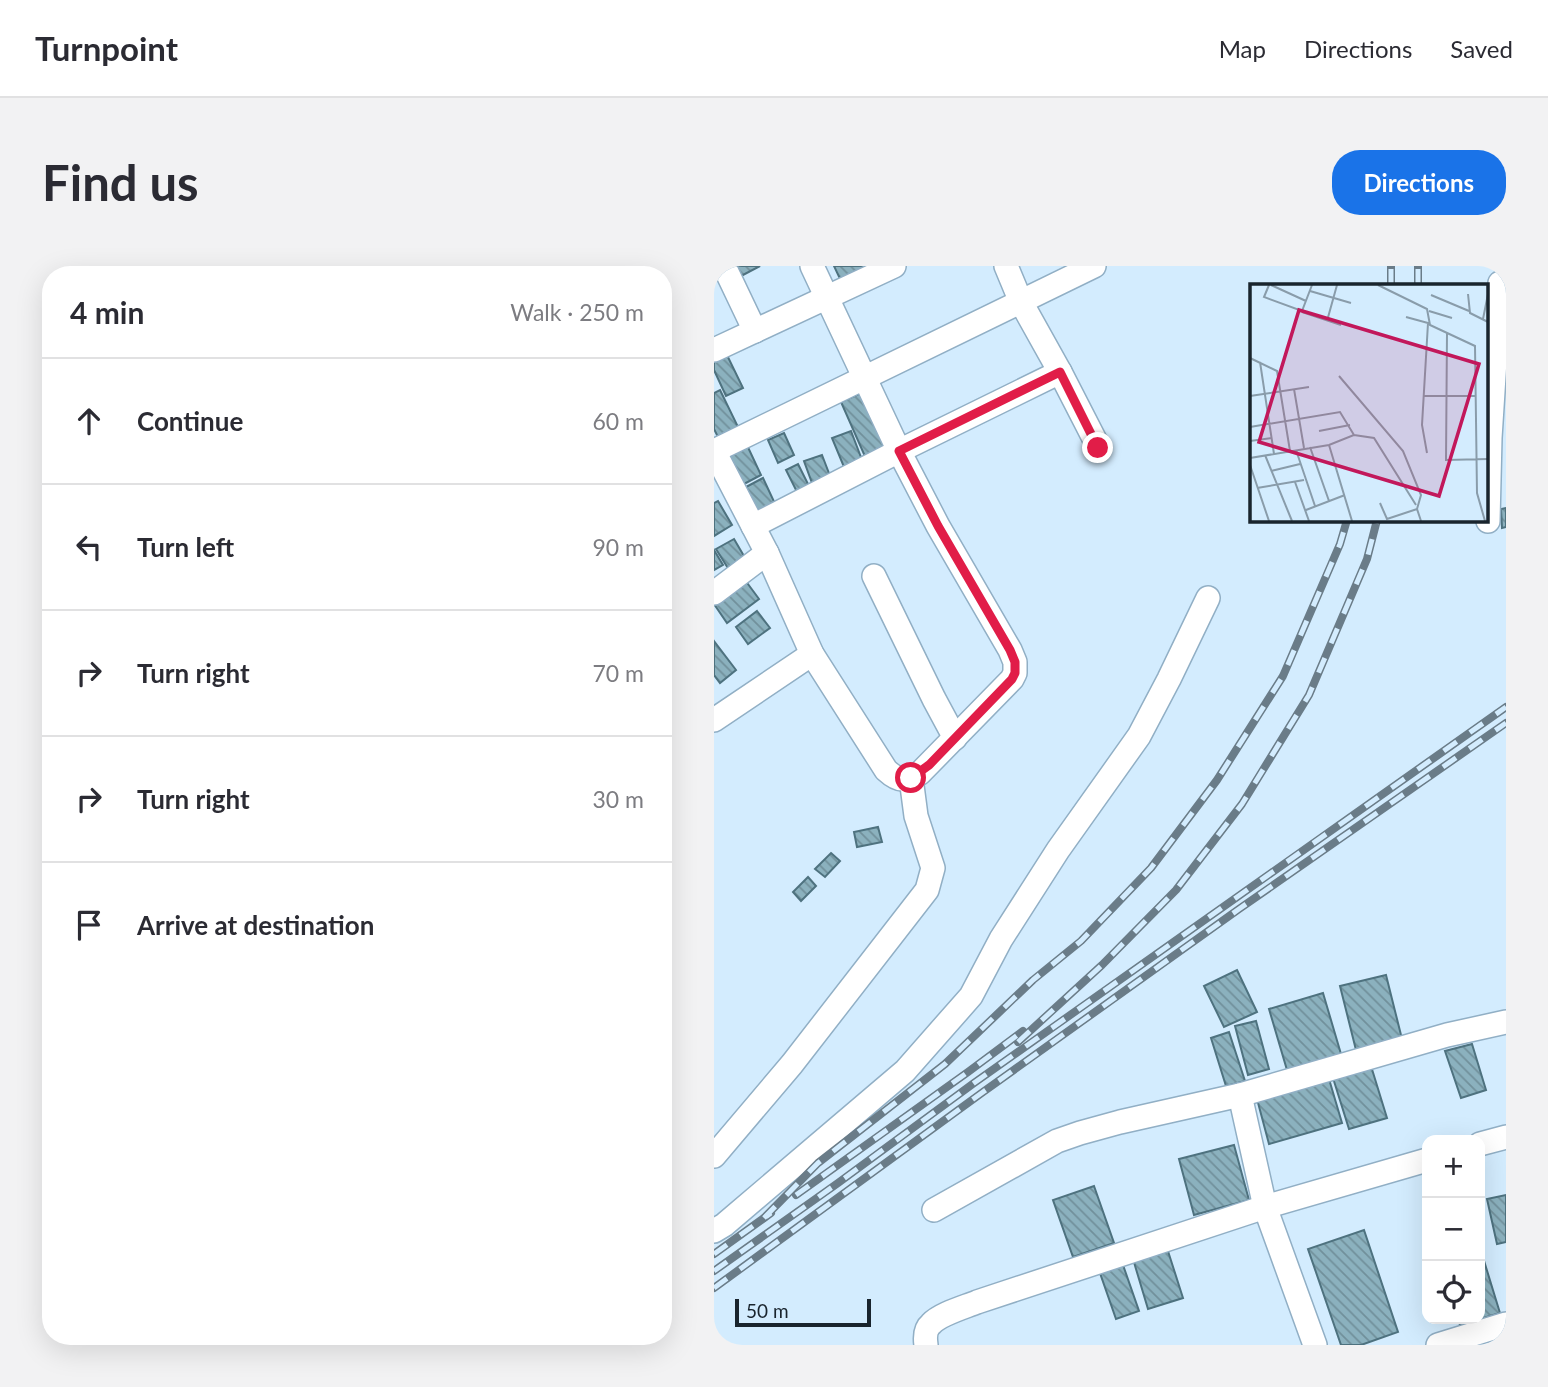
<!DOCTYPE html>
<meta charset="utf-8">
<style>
:root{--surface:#fff;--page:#f2f2f3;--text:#2b2b33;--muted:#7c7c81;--line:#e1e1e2;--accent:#1a73e8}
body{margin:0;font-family:Lato,sans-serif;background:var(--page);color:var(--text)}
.controls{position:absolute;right:21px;bottom:21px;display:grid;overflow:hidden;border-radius:14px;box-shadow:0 7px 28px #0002}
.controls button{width:63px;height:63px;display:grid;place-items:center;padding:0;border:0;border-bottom:2px solid var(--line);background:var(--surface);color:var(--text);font:35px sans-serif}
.scale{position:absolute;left:21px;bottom:18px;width:136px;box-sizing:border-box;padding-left:7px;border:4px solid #19242d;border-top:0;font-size:19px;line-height:24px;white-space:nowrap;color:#19242d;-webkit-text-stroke:5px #d3ecfe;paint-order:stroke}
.stop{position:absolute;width:21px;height:21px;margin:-16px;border:5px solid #e11d48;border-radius:50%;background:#fff}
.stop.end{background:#e11d48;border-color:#fff;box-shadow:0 2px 7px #0008}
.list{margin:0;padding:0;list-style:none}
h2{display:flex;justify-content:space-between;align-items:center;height:91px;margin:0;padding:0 28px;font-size:30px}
h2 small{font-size:23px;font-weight:400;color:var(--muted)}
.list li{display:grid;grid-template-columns:46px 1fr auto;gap:21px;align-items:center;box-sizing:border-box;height:126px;padding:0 28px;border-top:2px solid var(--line)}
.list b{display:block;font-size:26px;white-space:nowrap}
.list em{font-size:23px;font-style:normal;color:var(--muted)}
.icon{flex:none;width:38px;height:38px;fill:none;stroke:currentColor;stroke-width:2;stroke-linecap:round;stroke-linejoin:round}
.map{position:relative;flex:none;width:792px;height:1079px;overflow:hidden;border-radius:28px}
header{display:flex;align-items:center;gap:42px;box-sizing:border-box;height:98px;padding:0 35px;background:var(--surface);border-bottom:2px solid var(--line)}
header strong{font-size:33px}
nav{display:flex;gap:38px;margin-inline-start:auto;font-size:24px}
.intro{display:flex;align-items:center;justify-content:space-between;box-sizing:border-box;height:168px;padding:0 42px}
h1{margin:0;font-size:49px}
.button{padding:18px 32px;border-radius:28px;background:var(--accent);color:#fff;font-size:24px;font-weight:700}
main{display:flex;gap:42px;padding:0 42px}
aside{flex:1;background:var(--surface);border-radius:28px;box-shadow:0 7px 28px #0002}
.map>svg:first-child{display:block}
.building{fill:url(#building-back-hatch);stroke:#4e727f;stroke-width:2}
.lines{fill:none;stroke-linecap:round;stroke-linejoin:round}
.minor-casing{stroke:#91afc5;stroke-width:26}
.minor{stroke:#fff;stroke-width:23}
.rail-casing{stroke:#6a7c88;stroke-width:8}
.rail{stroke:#d3ecfe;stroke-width:5;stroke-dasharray:16;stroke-linecap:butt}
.route{stroke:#e11d48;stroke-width:9}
.inset-road{fill:none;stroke:#899caa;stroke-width:2}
.view{fill:#c2185b;fill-opacity:0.15;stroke:#c2185b;stroke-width:3.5}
.inset-edge{fill:none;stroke:#19242d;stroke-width:3.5}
</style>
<header>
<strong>Turnpoint</strong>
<nav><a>Map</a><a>Directions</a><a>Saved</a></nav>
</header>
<div class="intro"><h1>Find us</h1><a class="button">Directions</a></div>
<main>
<aside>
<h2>4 min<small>Walk · 250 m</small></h2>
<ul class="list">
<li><svg class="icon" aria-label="ahead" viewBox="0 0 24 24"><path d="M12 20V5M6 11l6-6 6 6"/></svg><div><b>Continue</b></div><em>60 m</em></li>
<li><svg class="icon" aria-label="left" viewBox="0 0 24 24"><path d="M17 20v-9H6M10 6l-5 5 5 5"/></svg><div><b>Turn left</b></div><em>90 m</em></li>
<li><svg class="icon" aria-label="right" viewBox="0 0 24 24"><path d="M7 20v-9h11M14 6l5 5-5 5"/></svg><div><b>Turn right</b></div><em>70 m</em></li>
<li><svg class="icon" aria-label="right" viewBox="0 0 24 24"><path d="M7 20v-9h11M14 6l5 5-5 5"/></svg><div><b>Turn right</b></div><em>30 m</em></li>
<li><svg class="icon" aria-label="arrive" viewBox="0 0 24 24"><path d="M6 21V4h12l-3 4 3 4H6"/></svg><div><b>Arrive at destination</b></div></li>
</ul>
</aside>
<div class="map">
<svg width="792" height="1079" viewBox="0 0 792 1079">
<defs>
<pattern id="building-back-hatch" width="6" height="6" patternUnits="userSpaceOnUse" patternTransform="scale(1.75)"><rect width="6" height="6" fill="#8bb1be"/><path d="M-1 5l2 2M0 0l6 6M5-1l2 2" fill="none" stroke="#71909b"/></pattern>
</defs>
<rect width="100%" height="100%" fill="#d3ecfe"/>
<g class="building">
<polygon points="23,0 46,0 27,10"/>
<polygon points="120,0 156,0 127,15"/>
<polygon points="11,85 29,122 12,130 0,104 0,90"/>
<polygon points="6,124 25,163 5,173 0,163 0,127"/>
<polygon points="154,124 174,186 153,195 127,136"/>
<polygon points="137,165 148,194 130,201 118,172"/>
<polygon points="70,167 80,189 64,197 54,174"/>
<polygon points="32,177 47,209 28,219 13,186"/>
<polygon points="108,189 116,210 98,217 90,195"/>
<polygon points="84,198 95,220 83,226 72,204"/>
<polygon points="49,212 63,242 46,251 32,221"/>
<polygon points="4,235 18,259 0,270 0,237"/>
<polygon points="792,242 792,261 788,262 787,243"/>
<polygon points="20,273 34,297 17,307 2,283"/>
<polygon points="0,284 9,299 0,304"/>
<polygon points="31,314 45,333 13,357 0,338"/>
<polygon points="43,345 56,362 34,378 22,361"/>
<polygon points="0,375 22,404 6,417 0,409"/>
<polygon points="164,561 168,576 143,581 140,566"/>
<polygon points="117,587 126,595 111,611 101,603"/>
<polygon points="94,611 102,620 87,635 79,626"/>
<polygon points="523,704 543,746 510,761 490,720"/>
<polygon points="672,709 688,773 642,784 626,720"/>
<polygon points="609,727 627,788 573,804 555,743"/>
<polygon points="542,755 555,803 534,809 521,760"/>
<polygon points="515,766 531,815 512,820 497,772"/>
<polygon points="758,778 772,824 747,832 731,785"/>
<polygon points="657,800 673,852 635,863 619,812"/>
<polygon points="615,813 628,857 555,878 543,833"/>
<polygon points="520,879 535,934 480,949 465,893"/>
<polygon points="380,920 400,977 359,991 339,934"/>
<polygon points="792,929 792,976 783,978 773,933"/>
<polygon points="650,964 684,1066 647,1079 627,1079 594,983"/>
<polygon points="453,982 469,1032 434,1043 419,993"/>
<polygon points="766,985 767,985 786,1047 746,1059 744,1053 766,1053"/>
<polygon points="409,999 425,1045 402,1053 386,1007"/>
</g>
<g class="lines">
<defs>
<g id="minor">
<polyline points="10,0 41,65"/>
<polyline points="292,0 307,36 346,106 385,182"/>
<polyline points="0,84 180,0"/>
<path d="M0,185L53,287L98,388L172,504C185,516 191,515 206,507L298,413L301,407V396L296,384L224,260L185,185L98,0"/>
<polyline points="0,185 380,0"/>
<polyline points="774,255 776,172 786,17"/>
<polyline points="39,260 185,185 346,106"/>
<polyline points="160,310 220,433 241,472"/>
<polyline points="0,327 53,287"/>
<polyline points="0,454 98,388"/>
<polyline points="526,829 551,941 601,1079"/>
<polyline points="766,878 792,871"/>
<polyline points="0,890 78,798 213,624 219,602 202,550 197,512"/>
<polyline points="220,944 343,875 366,867 406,856 526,829 733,769 792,756"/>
<polyline points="0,965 10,959 191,805 257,730 287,673 344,584 425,470 455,413 494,332"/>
<path d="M212,1079C211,1072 211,1063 217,1058C226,1048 251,1041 263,1036L551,941L713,894"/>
<polyline points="724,1079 792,1058"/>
</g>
</defs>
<use href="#minor" class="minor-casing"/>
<use href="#minor" class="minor"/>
<defs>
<g id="rail">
<polyline points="677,19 677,0"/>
<polyline points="704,19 704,0"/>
<polyline points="304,776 388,699 462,624 528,538 595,429 653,293 663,254"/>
<polyline points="82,929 254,806 309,765"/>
<polyline points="50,952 104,897 231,798 319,714 367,675 437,602 503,514 569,410 626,278 633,254"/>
<polyline points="0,988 57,947"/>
<polyline points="0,1005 124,917 260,817 792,441"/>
<polyline points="0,1022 269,826 525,643 792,457"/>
</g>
</defs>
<use href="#rail" class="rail-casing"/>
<use href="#rail" class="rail"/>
</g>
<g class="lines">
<polyline class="route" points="197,512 215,499 298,413 301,407 301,396 296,384 224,260 185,185 346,106 384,182"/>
</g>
<g transform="translate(536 18)">
<rect width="238" height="238" fill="#d3ecfe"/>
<path class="inset-road" d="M19,1L14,13L52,27L62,1M21,1L56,17M128,1L177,25L180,41L225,62L227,209L235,237M60,7L101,19M218,10L220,29L238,38M181,11L219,27M179,27L202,34M52,28L91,41M156,33L178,39L172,141L177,169M233,35L238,10M77,37L87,1M197,49L196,176L238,175M0,74L27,87L40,167M10,78L24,170M89,92L153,167L171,211L167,225M44,105L54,164M0,112L59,103M174,112H225M0,143L90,128L104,151L79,161L0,174M69,147L100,141M104,151L124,154L166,221M0,157L22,154M79,161L102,237M60,163L79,217M46,166L65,222M15,171L42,237M0,181L19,237M21,187L50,180M45,198L59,237M7,204L54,196M130,219L137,235L167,225L171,237M56,226L95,211"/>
<path class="view" d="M49,26L229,80L189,212L9,158Z"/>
<rect width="238" height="238" class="inset-edge"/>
</g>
</svg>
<div class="controls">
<button>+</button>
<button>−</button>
<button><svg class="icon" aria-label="locate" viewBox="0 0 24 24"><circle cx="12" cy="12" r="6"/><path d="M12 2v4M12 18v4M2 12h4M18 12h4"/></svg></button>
</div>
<div class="scale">50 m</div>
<div class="stop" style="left:197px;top:512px"></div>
<div class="stop end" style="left:384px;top:182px"></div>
</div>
</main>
